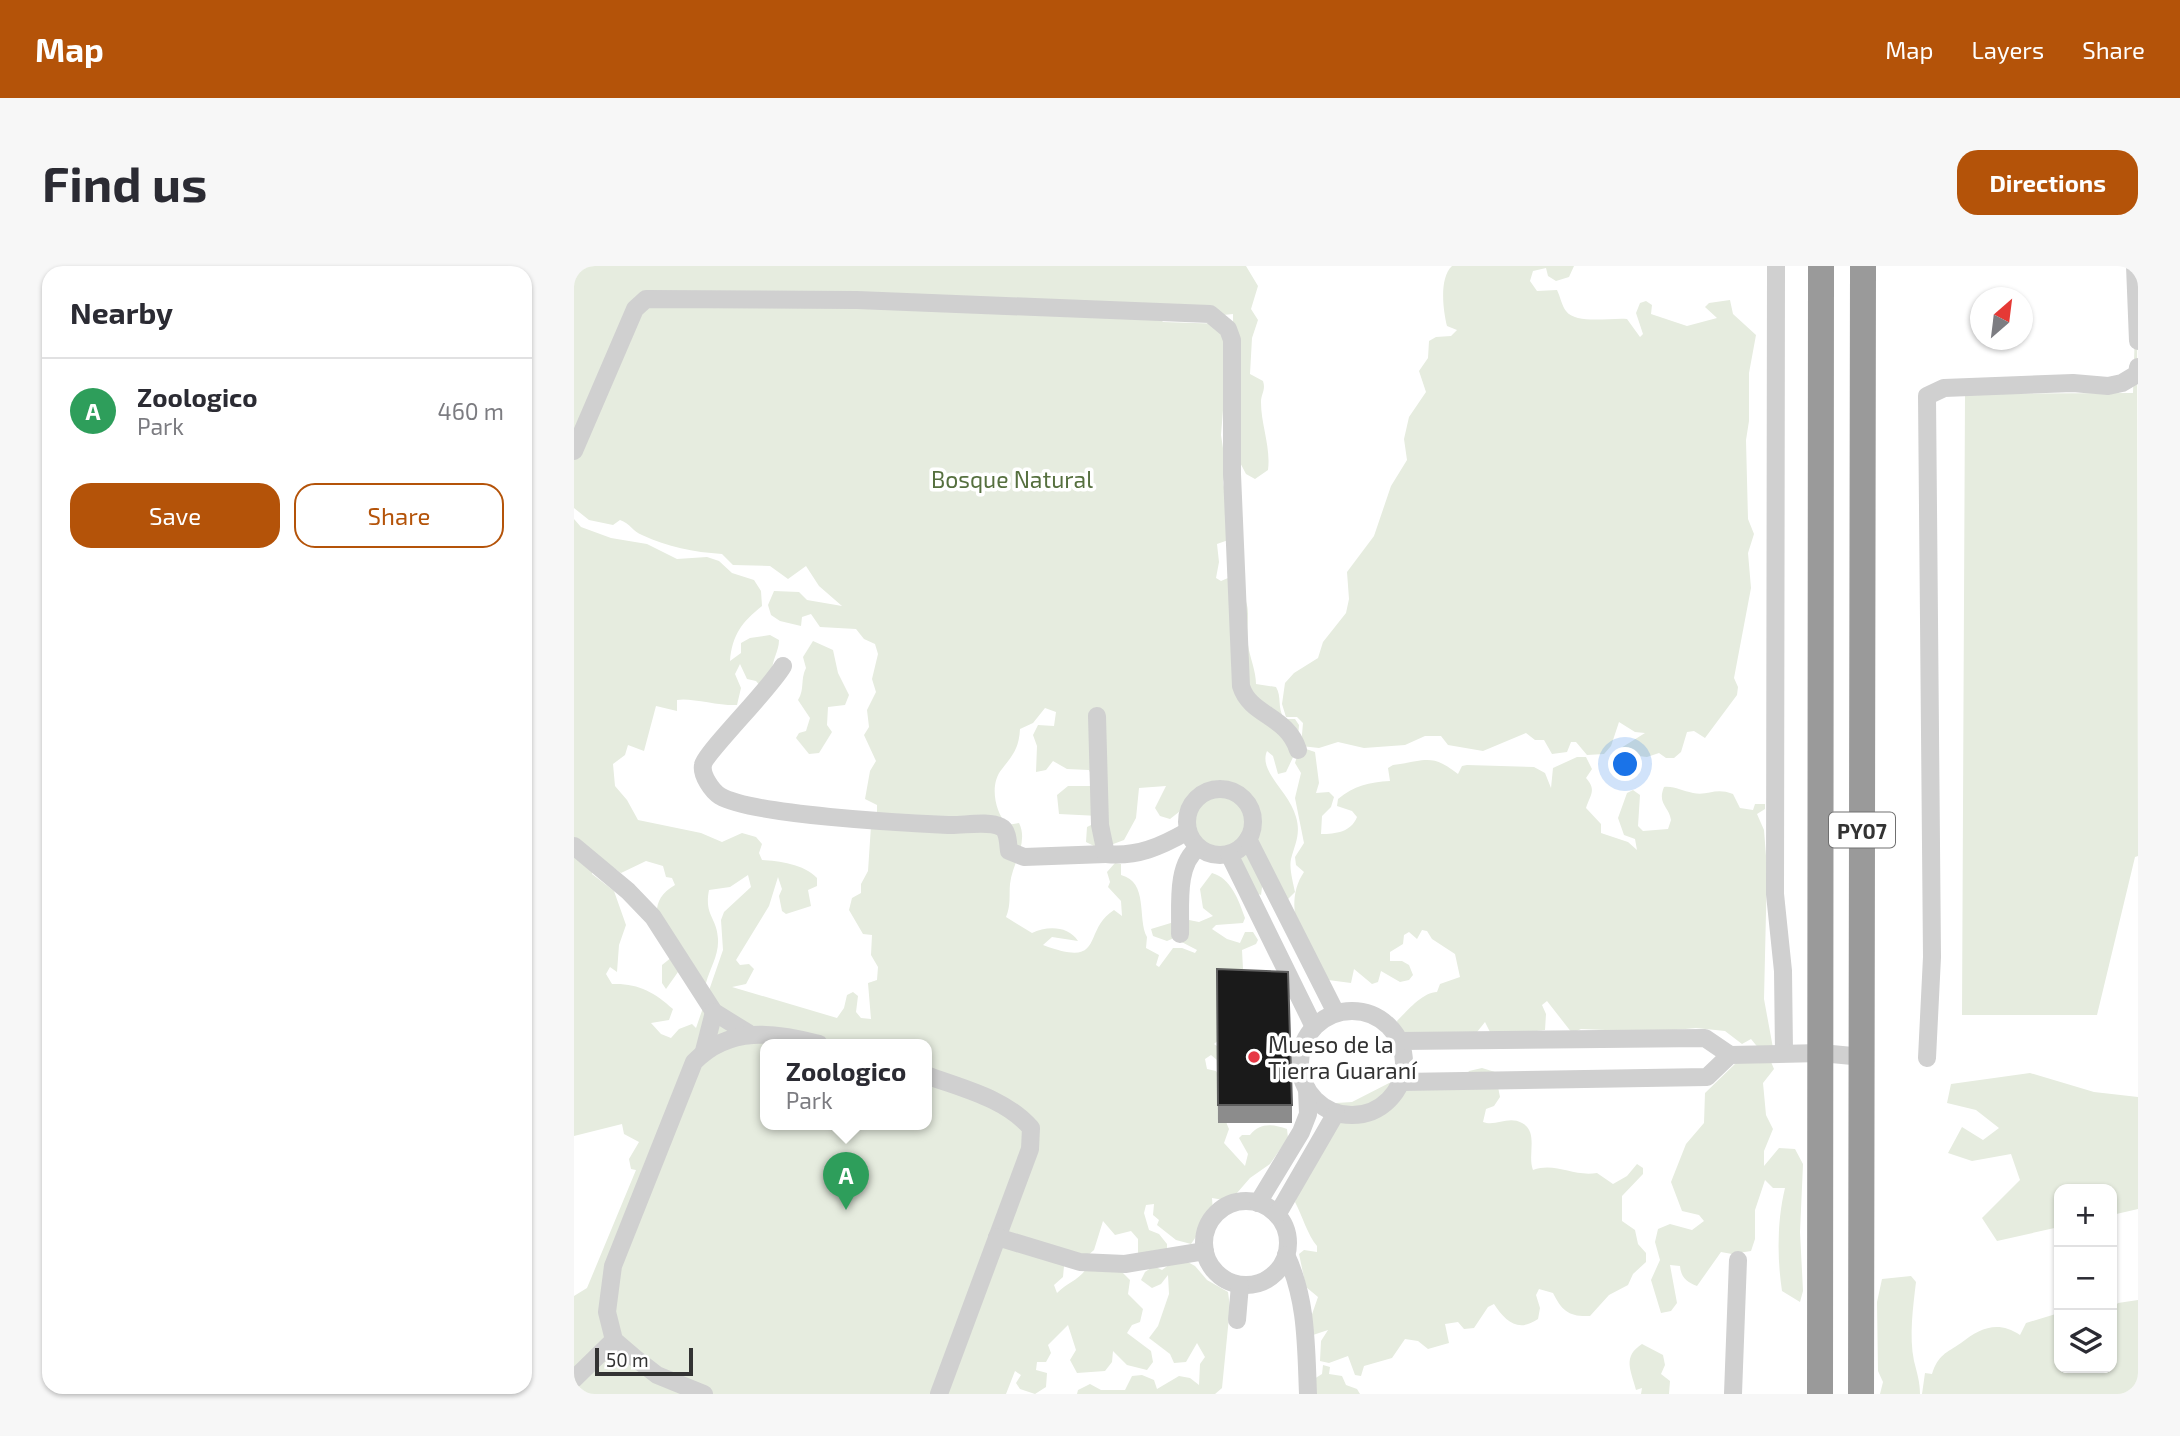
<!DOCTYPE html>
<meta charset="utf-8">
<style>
:root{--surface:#fff;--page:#f7f7f7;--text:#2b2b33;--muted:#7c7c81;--line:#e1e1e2;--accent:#b45309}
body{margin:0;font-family:"Exo 2",sans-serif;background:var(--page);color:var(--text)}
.controls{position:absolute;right:21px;bottom:21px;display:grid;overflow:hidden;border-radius:14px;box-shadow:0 2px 5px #0004}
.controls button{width:63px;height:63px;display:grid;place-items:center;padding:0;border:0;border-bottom:2px solid var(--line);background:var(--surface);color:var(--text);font:35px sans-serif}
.compass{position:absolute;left:1396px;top:21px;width:63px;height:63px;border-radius:50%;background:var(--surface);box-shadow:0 2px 5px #0004;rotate:28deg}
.scale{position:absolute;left:21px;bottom:18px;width:98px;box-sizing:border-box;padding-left:7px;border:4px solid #333;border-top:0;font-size:19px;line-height:24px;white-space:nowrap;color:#333;-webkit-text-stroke:5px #fff;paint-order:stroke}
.you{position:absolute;left:1052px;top:499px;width:24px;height:24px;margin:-18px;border:5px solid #fff;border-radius:50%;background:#1a73e8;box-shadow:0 0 0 10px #1a73e833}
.badge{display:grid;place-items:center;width:46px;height:46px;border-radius:50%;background:var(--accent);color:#fff;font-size:23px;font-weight:700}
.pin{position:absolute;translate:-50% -58px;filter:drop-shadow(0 2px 4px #0008)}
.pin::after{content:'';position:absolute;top:37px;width:24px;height:21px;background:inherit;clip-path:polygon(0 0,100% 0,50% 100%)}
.popup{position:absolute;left:186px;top:773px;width:172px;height:91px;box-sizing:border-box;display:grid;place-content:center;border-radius:14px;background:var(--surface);filter:drop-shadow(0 2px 5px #0005);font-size:23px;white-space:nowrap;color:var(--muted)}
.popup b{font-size:26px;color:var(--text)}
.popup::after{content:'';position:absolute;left:50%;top:100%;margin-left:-14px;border:14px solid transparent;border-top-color:var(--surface)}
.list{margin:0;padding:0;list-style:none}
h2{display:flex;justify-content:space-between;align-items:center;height:91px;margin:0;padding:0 28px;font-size:30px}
h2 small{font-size:23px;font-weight:400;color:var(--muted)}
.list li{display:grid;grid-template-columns:46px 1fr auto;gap:21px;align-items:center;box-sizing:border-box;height:105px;padding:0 28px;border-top:2px solid var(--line)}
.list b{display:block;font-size:26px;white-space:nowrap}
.list p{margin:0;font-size:23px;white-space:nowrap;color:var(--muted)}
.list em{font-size:23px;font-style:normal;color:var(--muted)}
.actions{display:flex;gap:14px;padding:21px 28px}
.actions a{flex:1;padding:16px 0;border:2px solid var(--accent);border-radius:21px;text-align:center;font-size:24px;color:var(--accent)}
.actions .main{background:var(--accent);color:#fff}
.icon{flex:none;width:38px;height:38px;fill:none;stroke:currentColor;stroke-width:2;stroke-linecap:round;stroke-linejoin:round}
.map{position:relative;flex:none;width:1564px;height:1128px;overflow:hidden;border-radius:21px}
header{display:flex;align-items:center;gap:42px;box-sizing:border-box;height:98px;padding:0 35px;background:var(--accent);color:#fff}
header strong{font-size:33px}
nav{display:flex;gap:38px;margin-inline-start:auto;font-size:24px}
.intro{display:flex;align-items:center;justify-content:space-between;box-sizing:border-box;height:168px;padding:0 42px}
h1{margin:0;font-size:49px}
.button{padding:18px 32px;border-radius:21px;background:var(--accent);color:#fff;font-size:24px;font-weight:700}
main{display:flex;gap:42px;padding:0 42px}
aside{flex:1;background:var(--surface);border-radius:21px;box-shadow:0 2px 5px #0004}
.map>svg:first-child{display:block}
.green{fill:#e6ecdf;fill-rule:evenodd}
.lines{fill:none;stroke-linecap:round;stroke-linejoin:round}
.minor{stroke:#d0d0d0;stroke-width:18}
.highway{stroke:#9a9a9a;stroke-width:26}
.wall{fill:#8c8c8c}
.building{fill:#1a1a1a;stroke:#5f5f5f;stroke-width:2}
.poi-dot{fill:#e63946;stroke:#fff;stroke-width:2.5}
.labels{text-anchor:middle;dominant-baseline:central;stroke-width:7;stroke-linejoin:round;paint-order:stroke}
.shield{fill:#fff;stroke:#707070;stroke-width:2}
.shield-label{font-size:21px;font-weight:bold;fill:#333}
.park-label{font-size:23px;fill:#56703f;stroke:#fff}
.poi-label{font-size:23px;fill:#333;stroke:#fff;text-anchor:start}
</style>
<header>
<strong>Map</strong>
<nav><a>Map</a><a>Layers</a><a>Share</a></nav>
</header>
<div class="intro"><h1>Find us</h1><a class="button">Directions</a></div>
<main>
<aside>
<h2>Nearby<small></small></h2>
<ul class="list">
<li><span class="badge" style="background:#2e9e5b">A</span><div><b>Zoologico</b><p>Park</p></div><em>460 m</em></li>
</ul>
<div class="actions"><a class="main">Save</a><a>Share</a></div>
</aside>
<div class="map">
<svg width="1564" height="1128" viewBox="0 0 1564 1128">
<rect width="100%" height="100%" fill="#fff"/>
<g class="green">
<path d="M0,0H672L684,20L677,43L684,54L678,72L676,108L689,115C692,124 687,128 687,136C687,159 697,181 694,204L681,213L672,208L660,185L659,48L629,51L583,49L589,56L651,58L652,107L647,169L652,202L649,216L660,272L643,278L645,296L642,312L647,315L654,312C683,341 671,343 674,379C676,392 682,405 682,418L702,421C708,431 703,441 710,453H721L725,459L723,483L712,506L704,508L699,490L693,485C684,506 716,526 722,551C727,568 721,578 717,593C715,602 719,616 721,626L710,637L689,614L687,629L678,626L659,587C641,590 625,586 612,574L611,562L624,541L610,542L596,553L586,550L581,542L592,520L565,522L562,552L550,574L526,583L512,576L513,561L523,556L525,550L485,548L483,529L494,520H517L519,512L515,504L493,503L479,495L472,504L462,506L463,480L459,469L464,459L480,460L482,446L471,442L459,457L446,463C445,482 439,489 428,503C415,518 421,546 433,559L445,557C455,577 438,598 436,618C435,630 437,639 432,651L458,667C472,660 494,659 504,675L478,671L469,679C533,703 507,665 540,644L548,650L547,635L534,621L536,616L533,606L541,597L547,598V609C575,616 563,653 573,671L572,682L585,689L582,699L585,701L599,682H608L621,687L623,684L600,672L593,675L579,670L577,663L610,653L625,656L639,650L629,642L626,623L638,607C657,612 665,635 671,652L669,657L642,659L638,663L653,673L666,677L671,666H679L684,674L682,678L668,684L669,703L677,705L647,772L640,778L646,782V790L643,794L637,789L631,793L633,803L642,805C656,826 645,842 655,863L650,877L671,900L674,888L665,872L668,869H676C686,856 699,858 713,863L714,872L696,898L676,912L656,935L638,932L639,946L617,978L602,974L583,959L585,954L579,949L580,938L572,939L570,947L575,964L585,968L593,978V983L564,990V973L557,965L541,969L529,955L520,984L512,991L499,988L490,982L484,983L490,1000L489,1011L480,1019L483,1027C495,1015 505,1015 515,999L547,1005L556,1014L554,1028L569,1043L566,1056L558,1059L553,1067L577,1085L579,1096L573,1104L553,1099L539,1085L538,1096L531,1105L503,1107L496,1094L502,1084L494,1059L474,1079L477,1087L472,1096H463L462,1104L473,1107L472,1121L461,1128L446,1123L442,1117L447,1109L441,1105L432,1128H0V1030L13,1022L62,904L57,903L55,893L65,876L50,868L48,858L0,870V253L7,261L37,272L73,278L103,293L133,291L145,295L158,307L180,314L187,325L188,340C168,356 158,369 156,395L167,387V377L176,372L196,369L205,374C205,386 198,392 198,407L187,421L182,415L173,413L166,398L161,408L167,422L163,439C145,440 115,431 103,434V445L82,440L70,485L54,479L51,489L39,498L41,520L53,534L64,554L127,567L148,576L168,567L182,571L188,578L185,587L188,594C205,595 230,598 243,612V620L234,624L237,640L212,648L208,645L205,630L208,623L204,611L195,640L162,694L166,699L175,698L180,703L172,718L158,721L263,752L270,742L273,729L279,726L284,730L282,746L287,752L297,753L294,717L303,714L304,701L297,689L298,669L289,668L275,644L278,632L287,627V618L294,605L297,560L303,548V539L291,533L296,505L302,495L290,469L295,461L293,444L302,426L298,413L304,388L301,378L290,373L282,363L246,361L237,348L228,351L227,360L206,355L197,349L194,339L200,325L225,326L233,334L268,340L245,320L232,300L214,313L196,300L159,299L148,288C119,286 94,281 68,269C59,266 56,257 46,254L39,259L15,254L0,242ZM72,595L89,600L92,611L98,612L101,619C69,637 87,664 98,691L88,699V717L92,723L104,706L105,700L121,722L132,717C136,702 145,689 144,673C143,651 130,650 135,624L156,621L174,609L177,621L150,646L147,654L149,684L122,762L118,758L105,763L97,772L87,768L77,757L95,754L99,743C80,726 64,717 38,718L32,708L36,701L43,706L45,679L52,659L40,625L18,608V599L40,602L47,607ZM191,778H352V858H191Z"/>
<path d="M878,0H1000L995,11L982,15L974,10L972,2L959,5L956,15L963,25L983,24C986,30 988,40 992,45C1002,59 1040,51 1053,53L1066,71L1069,68L1062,47L1066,37L1072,35L1078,39L1077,48L1113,60L1143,52L1131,41L1135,37L1156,34L1159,48L1182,69L1175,107V155L1172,174L1174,253L1180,268L1174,287L1177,322L1160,412L1164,421L1163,429L1131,472L1120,465L1113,466L1107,486L1100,492H1092L1085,487L1073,491L1048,488L1047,482L1071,467L1061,466L1045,456L1037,480L1030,488L1013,489L1002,476H997L993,486L978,488L970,474H961L952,467L909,485L874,479L867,470H851L831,479L790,482L764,476L745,482L727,480L729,457L723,451H712L708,438L711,417L720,407L744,392L749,376L772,347L775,333L773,306L800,270L817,220L833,194L830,173L835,151L852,126L845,105L854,92L855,75L862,71L877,70L883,64L873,60C869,44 865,12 878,0Z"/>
<polygon points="1563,0 1564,590 1561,591 1523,749 1388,749 1391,128 1559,127"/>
<path d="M239,375L259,384L264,407L275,429L271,439L254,441L253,459L258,466L245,487L235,488L222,472L225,467L232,465L236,452L224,434C231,423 226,414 232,402L229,391Z"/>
<path d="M732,483L741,486L745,517L742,527L755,526L760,531L757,541L748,550L747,568C762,568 777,566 783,551L778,545L763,540L764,533C780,520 795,516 816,515L814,502L819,499C852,495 857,487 884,508L888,500L893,499L960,501L971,507L977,522L979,502L1003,491H1012L1018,503L1012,512C1023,524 1016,529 1012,542L1027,558V567L1054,576L1063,584L1061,573L1050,569L1044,552L1053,527L1059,524L1066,529L1064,560L1069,565L1094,563L1097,554C1095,540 1083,538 1090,521C1101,520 1108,525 1119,527C1135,530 1141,521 1159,528L1166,542L1179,544L1181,538H1191V543L1183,548L1190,564L1193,603L1190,733L1199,782L1186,784L1177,773L1168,778L1151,765L1122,762L1079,766L1007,763L998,767L973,735L968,739L972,748L971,764L918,770L911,756L903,766L826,768L823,755C833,745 849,726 863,726L866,718L886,711L881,688L858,673L853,665L848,664L843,673L835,666L830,669L829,678L816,686V695H828L835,699L839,709L835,714L826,716L807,705L804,716L798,718L780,703L777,717L739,712C729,679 708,638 730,606L722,599L721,591L730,577L721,532L727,507L721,497L724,487Z"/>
<path d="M1195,791L1200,803L1189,817L1192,849L1199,863L1190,885V900L1205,882L1221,883L1229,898L1226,966L1229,1025L1226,1036L1208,1025C1203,992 1203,955 1211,922H1199L1191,914L1181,944V973L1177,985L1158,988L1147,986L1123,1020C1113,1016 1107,1012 1106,1000L1096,999L1103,1037L1097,1045L1087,1047L1077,1014L1086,994L1081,976L1084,963L1096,958L1118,964L1130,955L1125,949L1108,945L1097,916L1112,878L1130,857L1131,827L1162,797Z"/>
<path d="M908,802L921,806L926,831L920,840L912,843L909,856C922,861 934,849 948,857C965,866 953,889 959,904C982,896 999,911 1023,907L1039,918L1053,910L1063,898L1069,902V908L1048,930V955L1061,964L1064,978L1072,987V996L1059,1008L1054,1019L1035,1029L1016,1050C995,1051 988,1045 979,1027L965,1023L962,1029L966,1042L964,1053C944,1067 931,1055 920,1038L914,1041L900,1062L890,1063L884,1056L871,1058L875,1077L854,1083L844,1075L831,1073L818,1092L790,1100L787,1110L781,1109L774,1090L755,1097L746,1095L747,1075L754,1064L739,1069L736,1054L744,1031L732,1021L725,988L730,984L743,986V980C734,970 728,949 721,936L754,846L762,837L778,836L821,814L890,812L895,805Z"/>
<polygon points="1456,807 1520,826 1564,831 1564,943 1538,949 1538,923 1485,923 1485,961 1423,975 1408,952 1446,914 1437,888 1398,895 1374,887 1388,861 1409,874 1425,862 1402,844 1373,837 1377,818"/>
<polygon points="612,995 621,1000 633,1014 654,1026 656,1041 648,1122 641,1128 503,1128 504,1124 516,1118 527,1124 551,1124 558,1110 568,1109 580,1114 583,1123 605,1110 616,1112 625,1119 626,1098 631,1091 623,1077 612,1096 600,1097 596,1088 575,1072 584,1060 595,1028 594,1009 587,1018 578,1022 567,1014 571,1006 580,1000 588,1004 596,998"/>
<path d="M1337,1010L1342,1016C1339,1041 1335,1070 1340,1095C1343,1107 1346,1116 1346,1128H1306L1309,1116L1304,1105L1303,1036L1308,1013Z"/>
<path d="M1564,1034V1128H1348L1351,1107L1358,1108C1364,1089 1372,1087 1387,1077C1406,1062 1424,1054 1446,1069L1452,1057L1485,1047V1102H1538V1043L1544,1037Z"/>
<path d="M1068,1078L1089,1089L1091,1099L1087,1108L1096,1115L1095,1128H1067L1068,1122L1062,1124C1057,1104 1048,1091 1068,1078Z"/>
<polygon points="749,1099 756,1101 755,1108 768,1110 772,1119 783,1123 786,1128 739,1128 740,1113 748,1108"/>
</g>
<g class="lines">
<g class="minor">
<polyline points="1202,0 1201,628 1209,705 1210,786"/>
<polyline points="1561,0 1564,75"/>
<path d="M0,185L61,43L72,33L283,34L636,48L654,63L658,74V208L667,420C676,450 713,449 724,484"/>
<path d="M209,400C196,423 131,487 129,499C127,509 138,525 146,530C178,549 330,557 374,559C388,560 414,554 427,561C434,564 434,578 435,585L450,591L532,588"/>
<path d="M523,450L526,559L532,588C563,591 586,581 614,565"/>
<circle cx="646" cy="556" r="33"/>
<polyline points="674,573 762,747"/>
<polyline points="0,580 54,625 79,651 140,746 174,767"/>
<polyline points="655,588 740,761"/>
<path d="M606,668C607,642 601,599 624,582"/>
<circle cx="778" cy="797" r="52"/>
<polyline points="826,775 1131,772 1156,789 1247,787 1289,791"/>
<polyline points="130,785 140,746"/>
<polyline points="1353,792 1358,691 1353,130 1370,122 1499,117 1534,120 1548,117 1563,108 1564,101"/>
<path d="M352,809C389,823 431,832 457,862L456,883L365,1128"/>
<polyline points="827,816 1133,811 1156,789"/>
<circle cx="672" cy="977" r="42"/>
<polyline points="684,937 727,866 734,848 733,823"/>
<polyline points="703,949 762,847"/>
<polyline points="423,971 506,996 551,998 631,985"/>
<path d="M712,989C733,1033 732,1080 734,1128"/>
<polyline points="663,1054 666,1019"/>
<polyline points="0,1113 40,1074"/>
<path d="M130,1128L83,1109L61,1092L40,1074L33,1046L39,1000L120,796C155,760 200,766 245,778"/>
<polyline points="1159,1128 1164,994"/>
</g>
<g class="highway">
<polyline points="1246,1128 1247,0"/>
<polyline points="1287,1128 1289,0"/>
</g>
</g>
<polygon class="wall" points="643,703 718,839 718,857 644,857"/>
<polygon class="building" points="643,703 714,706 718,839 644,839"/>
<circle class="poi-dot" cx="680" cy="791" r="7"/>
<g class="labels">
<rect class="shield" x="1255" y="546.5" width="66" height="35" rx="5"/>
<g class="shield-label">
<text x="1288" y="564">PY07</text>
</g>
<g class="park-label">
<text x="438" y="213">Bosque Natural</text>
</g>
<g class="poi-label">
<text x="694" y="778">Mueso de la<tspan x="694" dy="26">Tierra Guaraní</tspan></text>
</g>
</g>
</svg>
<div class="controls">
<button>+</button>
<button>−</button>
<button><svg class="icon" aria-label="layers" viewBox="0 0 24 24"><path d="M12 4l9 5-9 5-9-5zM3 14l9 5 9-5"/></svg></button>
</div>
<svg class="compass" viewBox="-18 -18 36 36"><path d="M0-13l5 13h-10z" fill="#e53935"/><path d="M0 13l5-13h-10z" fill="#7c7c81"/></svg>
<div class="scale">50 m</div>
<div class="you"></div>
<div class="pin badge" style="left:272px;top:944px;background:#2e9e5b">A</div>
<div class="popup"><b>Zoologico</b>Park</div>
</div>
</main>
